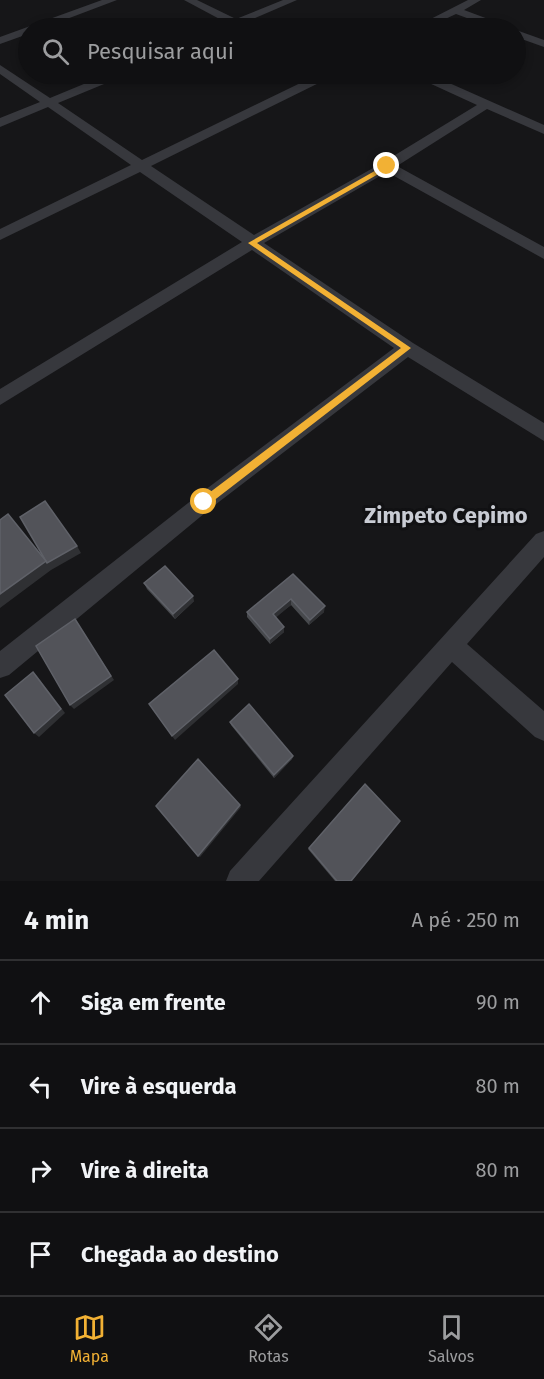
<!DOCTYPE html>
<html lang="pt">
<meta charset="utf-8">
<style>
:root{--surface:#101012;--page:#1e1e20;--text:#f1f3f6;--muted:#9c9d9f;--line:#303032;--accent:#f2b134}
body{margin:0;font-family:"Fira Sans",sans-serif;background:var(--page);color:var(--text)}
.stop{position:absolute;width:18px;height:18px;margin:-14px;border:4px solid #f2b134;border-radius:50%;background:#fff}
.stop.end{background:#f2b134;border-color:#fff;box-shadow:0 2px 6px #0008}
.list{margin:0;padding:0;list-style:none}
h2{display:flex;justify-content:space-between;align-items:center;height:78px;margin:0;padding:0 24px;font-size:26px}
h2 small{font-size:20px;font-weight:400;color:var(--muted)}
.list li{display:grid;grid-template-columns:39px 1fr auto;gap:18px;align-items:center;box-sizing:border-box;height:84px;padding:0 24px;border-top:2px solid var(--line)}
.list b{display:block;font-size:22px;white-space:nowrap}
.list em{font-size:20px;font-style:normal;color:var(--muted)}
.icon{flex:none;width:33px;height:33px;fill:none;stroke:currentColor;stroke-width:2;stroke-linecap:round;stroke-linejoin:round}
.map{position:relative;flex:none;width:544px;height:881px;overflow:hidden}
.search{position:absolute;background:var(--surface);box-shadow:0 3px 9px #0003;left:18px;right:18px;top:18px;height:66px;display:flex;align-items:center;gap:15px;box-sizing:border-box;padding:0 21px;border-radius:33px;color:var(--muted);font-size:22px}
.sheet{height:414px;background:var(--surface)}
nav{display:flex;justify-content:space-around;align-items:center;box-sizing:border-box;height:84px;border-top:2px solid var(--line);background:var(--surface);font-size:16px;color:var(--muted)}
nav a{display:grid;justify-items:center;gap:3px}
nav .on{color:var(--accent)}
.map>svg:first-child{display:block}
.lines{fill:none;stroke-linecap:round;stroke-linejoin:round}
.minor{fill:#37383d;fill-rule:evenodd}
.wall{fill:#47494d}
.shaded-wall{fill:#2f3033}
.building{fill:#525359;stroke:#5f6168;stroke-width:1.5}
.route{fill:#f2b134}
.labels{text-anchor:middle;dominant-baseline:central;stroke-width:6;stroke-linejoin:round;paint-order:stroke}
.neighbourhood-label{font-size:22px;font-weight:bold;fill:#c9ccd4;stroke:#111113}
</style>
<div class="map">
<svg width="544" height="881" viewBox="0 0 544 881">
<rect width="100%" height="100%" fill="#161618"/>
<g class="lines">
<g class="minor">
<polygon points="102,0 117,0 43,28 28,28 28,34 0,44 0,37"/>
<polygon points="184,0 197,0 236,19 283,0 297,0 232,28 219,28 227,23"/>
<polygon points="468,0 481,0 464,10 507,26 508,28 494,28 456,14 426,28 413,28"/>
<polygon points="516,30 544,40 544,47 516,37"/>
<polygon points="0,65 50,98 108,74 123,74 121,77 58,103 142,160 319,74 333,74 331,77 151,166 254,235 382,163 477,105 416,77 414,74 429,74 544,125 544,134 487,109 397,166 544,247 544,259 387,172 264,243 413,343 544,423 544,441 408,357 211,508 9,675 0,678 0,651 197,496 394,348 252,250 0,405 0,389 242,242 140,172 0,240 0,229 131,165 48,107 0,127 0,118 40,102 0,74"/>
<polygon points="544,531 544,557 467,644 544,711 544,741 535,737 452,662 259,881 226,881 230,871 536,534"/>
</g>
</g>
<g class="wall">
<polygon points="293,574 324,612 309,625 291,605 275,617 284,627 284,632 270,644 247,617 247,612"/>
<polygon points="144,583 194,601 175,619 147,589"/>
<polygon points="230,722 293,756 292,759 274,778 231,725"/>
<polygon points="365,784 351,881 335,881 308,849"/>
</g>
<g class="shaded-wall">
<polygon points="77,546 81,553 51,570 0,608 0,594 46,561"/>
<polygon points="193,596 194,601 175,619 173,614"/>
<polygon points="291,599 291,605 273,620 273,614"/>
<polygon points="325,606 324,612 309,625 310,620"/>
<polygon points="79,625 114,680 74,709 70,705"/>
<polygon points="284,627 284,632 270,644 270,639"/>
<polygon points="33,672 37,676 65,713 39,737 34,733"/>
<polygon points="238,679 238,684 175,740 172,736"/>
<polygon points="293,756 292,759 274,778 274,775"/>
<polygon points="240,805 241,807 200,857 198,856"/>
</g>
<g class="building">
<polygon points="45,501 77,546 47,563 20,517"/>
<polygon points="8,514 46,561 0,594 0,520"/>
<polygon points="165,566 193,596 173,614 144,583"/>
<polygon points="293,574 325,606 310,620 291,599 273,614 284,627 270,639 247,612"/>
<polygon points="75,619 111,676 70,705 36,646"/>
<polygon points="214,650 238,679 172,736 149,704"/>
<polygon points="33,672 61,709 34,733 5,695"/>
<polygon points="249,704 293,756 274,775 230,722"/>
<polygon points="198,759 240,805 198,856 156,806"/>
<polygon points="365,784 400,821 351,881 337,881 309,848"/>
</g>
<polygon class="route" points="387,164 389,168 257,243 411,348 208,505 201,505 201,499 401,348 248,243"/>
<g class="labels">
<g class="neighbourhood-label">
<text x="446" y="515">Zimpeto Cepimo</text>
</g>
</g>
</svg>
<div class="stop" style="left:204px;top:502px"></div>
<div class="stop end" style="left:387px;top:166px"></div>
<div class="search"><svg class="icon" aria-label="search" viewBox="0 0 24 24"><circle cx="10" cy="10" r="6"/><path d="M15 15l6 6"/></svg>Pesquisar aqui</div>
</div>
<section class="sheet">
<h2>4 min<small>A pé · 250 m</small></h2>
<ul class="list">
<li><svg class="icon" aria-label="ahead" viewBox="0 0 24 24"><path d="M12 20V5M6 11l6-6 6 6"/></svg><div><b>Siga em frente</b></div><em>90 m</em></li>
<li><svg class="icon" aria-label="left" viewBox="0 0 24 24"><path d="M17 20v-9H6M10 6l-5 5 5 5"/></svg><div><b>Vire à esquerda</b></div><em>80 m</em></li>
<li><svg class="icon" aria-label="right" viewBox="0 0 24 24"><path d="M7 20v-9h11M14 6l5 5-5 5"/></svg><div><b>Vire à direita</b></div><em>80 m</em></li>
<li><svg class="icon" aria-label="arrive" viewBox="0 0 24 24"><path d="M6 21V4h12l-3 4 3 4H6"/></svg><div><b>Chegada ao destino</b></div></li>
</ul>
</section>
<nav>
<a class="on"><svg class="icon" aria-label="map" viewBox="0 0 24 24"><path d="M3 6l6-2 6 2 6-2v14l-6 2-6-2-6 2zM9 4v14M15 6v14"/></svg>Mapa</a>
<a><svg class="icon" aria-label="directions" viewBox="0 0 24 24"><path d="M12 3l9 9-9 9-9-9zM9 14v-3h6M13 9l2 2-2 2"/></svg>Rotas</a>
<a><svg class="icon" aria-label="saved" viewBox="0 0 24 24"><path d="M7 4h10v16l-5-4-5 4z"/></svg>Salvos</a>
</nav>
